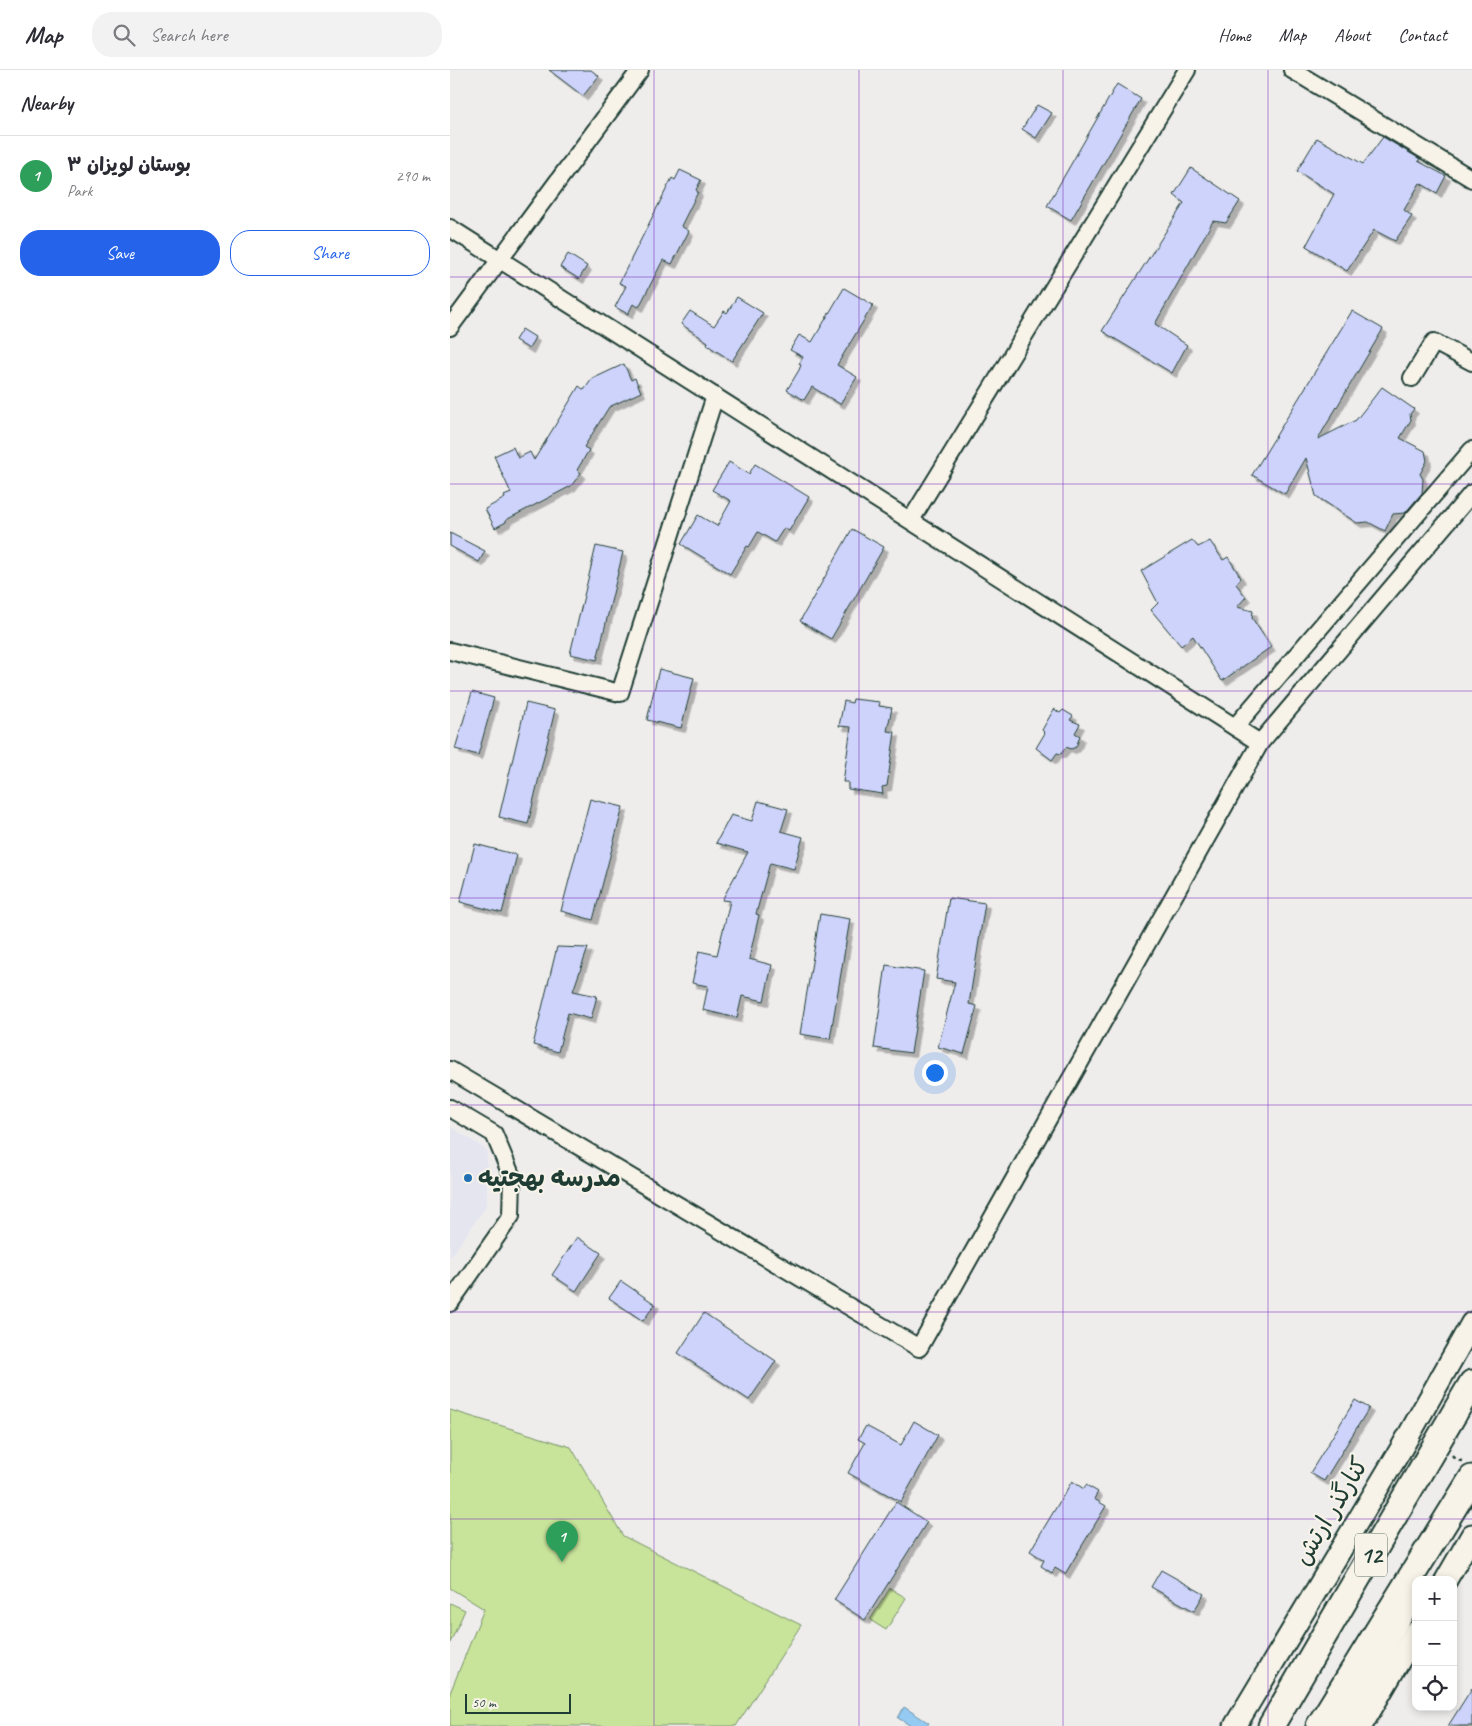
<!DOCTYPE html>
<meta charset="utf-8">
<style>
:root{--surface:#fff;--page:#f2f2f3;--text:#2b2b33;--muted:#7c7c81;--line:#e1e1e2;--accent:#2563eb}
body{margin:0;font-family:Caveat,"Playpen Sans Arabic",sans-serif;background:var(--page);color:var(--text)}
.controls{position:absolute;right:15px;bottom:15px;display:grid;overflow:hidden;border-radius:10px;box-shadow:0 2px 8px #0003}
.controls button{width:45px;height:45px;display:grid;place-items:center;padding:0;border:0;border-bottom:1px solid var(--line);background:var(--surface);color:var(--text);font:25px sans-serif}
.scale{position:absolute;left:15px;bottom:12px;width:106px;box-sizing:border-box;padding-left:5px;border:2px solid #1f3d34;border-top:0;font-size:14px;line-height:18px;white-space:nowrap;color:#1f3d34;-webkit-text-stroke:4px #f7f3e8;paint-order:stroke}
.you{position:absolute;left:484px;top:1002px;width:18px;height:18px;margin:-12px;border:4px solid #fff;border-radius:50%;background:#1a73e8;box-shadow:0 0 0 8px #1a73e833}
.badge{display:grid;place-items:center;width:32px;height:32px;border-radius:50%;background:var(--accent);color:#fff;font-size:16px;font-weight:700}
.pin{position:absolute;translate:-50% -41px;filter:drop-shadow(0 1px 2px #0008)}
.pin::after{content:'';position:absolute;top:26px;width:18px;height:15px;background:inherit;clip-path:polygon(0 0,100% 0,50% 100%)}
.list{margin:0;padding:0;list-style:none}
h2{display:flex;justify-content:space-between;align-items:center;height:65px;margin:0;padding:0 20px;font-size:21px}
h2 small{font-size:16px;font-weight:400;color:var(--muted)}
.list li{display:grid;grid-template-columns:32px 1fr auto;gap:15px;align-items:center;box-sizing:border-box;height:80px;padding:0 20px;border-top:1px solid var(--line)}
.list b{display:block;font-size:19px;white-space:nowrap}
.list p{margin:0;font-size:16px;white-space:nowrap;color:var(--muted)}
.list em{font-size:16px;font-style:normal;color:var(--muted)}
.actions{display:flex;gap:10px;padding:15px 20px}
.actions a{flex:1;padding:11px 0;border:1px solid var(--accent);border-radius:20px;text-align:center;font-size:18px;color:var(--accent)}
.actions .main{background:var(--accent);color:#fff}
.icon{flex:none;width:28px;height:28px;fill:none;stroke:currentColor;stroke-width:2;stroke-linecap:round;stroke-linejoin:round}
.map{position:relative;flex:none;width:1022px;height:1656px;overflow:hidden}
header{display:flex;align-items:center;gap:30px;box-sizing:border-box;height:70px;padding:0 25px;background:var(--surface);border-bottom:1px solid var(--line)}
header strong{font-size:24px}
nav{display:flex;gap:28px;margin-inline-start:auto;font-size:18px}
.search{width:350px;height:45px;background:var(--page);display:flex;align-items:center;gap:12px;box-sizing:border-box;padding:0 18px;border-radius:20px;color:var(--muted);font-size:19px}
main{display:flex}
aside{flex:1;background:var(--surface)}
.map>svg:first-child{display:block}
.built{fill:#e5e5f0}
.green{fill:#c8e49a;stroke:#749067}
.water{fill:#95caf3;stroke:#6692a7}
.building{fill:#ced3fb;stroke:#1f3d34;filter:url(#shadow)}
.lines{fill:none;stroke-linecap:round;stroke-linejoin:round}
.minor-casing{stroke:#1f3d34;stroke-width:20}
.major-casing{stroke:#1f3d34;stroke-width:25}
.highway-casing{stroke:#1f3d34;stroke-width:29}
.path{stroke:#1f3d34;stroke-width:2.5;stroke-dasharray:5 4;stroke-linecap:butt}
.minor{stroke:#f7f3e8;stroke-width:16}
.major{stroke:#f7f3e8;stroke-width:21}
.highway{stroke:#f7f3e8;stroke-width:25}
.grid{fill:none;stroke:#7b2cbf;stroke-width:1;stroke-opacity:0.55}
.poi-dot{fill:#1f6fb2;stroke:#f7f3e8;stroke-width:2}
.labels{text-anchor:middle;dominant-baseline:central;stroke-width:4;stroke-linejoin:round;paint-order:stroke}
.shield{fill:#f7f3e8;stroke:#60746a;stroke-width:1}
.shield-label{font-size:24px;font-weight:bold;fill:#1f3d34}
.poi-label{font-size:25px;font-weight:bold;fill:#1f3d34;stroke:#f7f3e8;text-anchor:start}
.street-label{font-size:25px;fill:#1f3d34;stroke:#f7f3e8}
</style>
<header>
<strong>Map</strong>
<div class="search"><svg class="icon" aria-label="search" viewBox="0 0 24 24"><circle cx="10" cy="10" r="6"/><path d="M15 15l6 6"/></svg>Search here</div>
<nav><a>Home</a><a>Map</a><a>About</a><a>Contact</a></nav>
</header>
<main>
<aside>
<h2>Nearby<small></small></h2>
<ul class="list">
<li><span class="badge" style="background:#2e9e5b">1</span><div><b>بوستان لویزان ۳</b><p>Park</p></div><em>290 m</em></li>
</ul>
<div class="actions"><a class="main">Save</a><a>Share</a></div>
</aside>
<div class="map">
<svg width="1022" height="1656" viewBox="0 0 1022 1656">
<defs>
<filter id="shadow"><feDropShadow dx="4.5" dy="4.5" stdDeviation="0" flood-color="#0004"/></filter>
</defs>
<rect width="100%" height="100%" fill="#efedec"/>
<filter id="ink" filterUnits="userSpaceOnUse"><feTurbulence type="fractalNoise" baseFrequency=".02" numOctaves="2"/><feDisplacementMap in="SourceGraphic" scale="10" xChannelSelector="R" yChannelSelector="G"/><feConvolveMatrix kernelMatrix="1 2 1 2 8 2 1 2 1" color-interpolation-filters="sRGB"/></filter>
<g filter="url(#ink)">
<polygon class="built" points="0,1056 37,1080 37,1135 0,1188"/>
<g class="green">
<polygon points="0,1340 121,1377 173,1466 351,1555 286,1656 0,1656 0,1623 34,1539 0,1518"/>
<polygon points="440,1518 456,1528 436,1560 420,1550"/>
<polygon points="0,1533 15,1540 0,1573"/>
</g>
<polygon class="water" points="454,1637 479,1653 477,1656 461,1656 448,1648"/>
<g class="building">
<polygon points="99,0 141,0 149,6 133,26"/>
<polygon points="667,14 691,29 621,150 597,136"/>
<polygon points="587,35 602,43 586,68 572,59"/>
<polygon points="933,67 970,89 968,91 996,106 987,123 970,113 954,140 962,146 945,171 924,160 897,201 856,176 884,124 847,101 867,68 913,94"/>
<polygon points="741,98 790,131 776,153 763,151 705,254 737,275 722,303 652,261 734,133 724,125"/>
<polygon points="230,100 251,110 246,120 248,122 231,156 239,161 222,194 213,190 189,237 183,234 178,244 165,237 176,216 169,213 222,108 225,110"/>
<polygon points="118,184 137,196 129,209 110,197"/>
<polygon points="394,218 423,235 387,295 407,307 390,334 362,317 354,330 337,320 349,300 351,295 349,294 353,287 340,280 349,265 362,272"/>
<polygon points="287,227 313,243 282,291 257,275 258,272 231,254 240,241 264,256 274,241 277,243"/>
<polygon points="902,241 933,259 868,369 906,350 932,317 964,339 960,344 961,350 950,368 975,381 977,391 970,404 973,409 972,423 955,443 943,444 935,461 918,452 907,453 866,426 856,388 835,424 802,405"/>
<polygon points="72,259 85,267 79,279 65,270"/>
<polygon points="174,294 181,310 185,308 191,322 159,337 134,377 139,380 127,400 131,403 121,416 56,450 56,452 45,458 35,439 55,428 54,426 61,423 44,386 63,377 68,388 80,382 84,390 129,316 134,320 142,309"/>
<polygon points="279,392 299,404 305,394 359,427 339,461 334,458 325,472 308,462 299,477 297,476 280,504 231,474 248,445 267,456 281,431 262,420"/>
<polygon points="402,459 434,477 381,569 350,551"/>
<polygon points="0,463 35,481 29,492 0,476"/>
<polygon points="742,470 748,477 760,471 773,490 778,487 791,508 786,514 796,527 787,537 803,541 802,548 821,577 772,611 743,566 731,576 701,540 708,533 691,501"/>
<polygon points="146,476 173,482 147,590 120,584"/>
<polygon points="209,599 244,608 231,658 197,650"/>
<polygon points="22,622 44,628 28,685 5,679"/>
<polygon points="403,629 430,632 429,636 442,638 437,661 445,662 437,716 432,717 433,724 398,719 398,712 393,712 401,657 389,656 394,631 402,633"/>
<polygon points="76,633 105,640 78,754 49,747"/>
<polygon points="604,639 610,643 613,640 623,646 620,650 630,654 625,663 630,666 626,677 621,679 616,677 611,684 607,683 602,690 586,678 595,663 592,660"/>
<polygon points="140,729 173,737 143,850 111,841"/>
<polygon points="308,731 338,739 331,761 353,767 344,799 320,793 306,844 309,845 299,889 322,895 314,931 292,926 287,948 253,940 258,916 242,913 249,881 267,885 280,831 272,830 298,782 266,773 281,745 302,751"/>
<polygon points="25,774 67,785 52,843 10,832"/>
<polygon points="499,828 535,833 519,934 527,936 514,984 488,977 505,912 486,909"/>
<polygon points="370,844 400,849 380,969 350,964"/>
<polygon points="107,877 138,878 123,921 147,926 141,949 118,943 108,982 83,975"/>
<polygon points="436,895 474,901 461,983 424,978"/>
<polygon points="127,1167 151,1183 126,1221 102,1205"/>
<polygon points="171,1211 205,1234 193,1251 159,1228"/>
<polygon points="254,1243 326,1291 299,1330 228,1283"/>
<polygon points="905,1330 919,1338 874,1411 860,1403"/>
<polygon points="464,1351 488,1365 451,1432 398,1403 415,1373 408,1369 416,1356 451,1375"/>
<polygon points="622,1411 634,1419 636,1415 648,1422 644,1429 656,1436 615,1504 605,1498 602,1503 591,1496 594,1490 580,1481"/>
<polygon points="446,1432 477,1452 415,1550 384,1530"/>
<polygon points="711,1500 754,1524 744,1541 701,1517"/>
<polygon points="1022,1618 1022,1656 998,1656"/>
</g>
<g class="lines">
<defs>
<g id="minor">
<polyline points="842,0 1022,109"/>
<polyline points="0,158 810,673"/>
<polyline points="0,257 190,0"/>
<polyline points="962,308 984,272 1022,292"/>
<polyline points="461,450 737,0"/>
<polyline points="0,581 170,623 265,326"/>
<polyline points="785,657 1022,380"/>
<polyline points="0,1000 469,1278 810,673 1022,423"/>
<polyline points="0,1038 44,1064 62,1107 61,1146 0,1233"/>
</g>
<g id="major">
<polyline points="996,1510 1022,1465"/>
<polyline points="785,1656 951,1379 1022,1253"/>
<polyline points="894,1656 937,1571 965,1522"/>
<polyline points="911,1656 966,1562"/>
</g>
<g id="highway">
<polyline points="821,1656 1022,1313"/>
<polyline points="869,1656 1022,1408"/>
</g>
</defs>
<use href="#minor" class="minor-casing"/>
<use href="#major" class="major-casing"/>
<use href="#highway" class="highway-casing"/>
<polyline class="path" points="1002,1385 1006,1390 1012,1391"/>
<use href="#minor" class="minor"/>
<use href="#major" class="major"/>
<use href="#highway" class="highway"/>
</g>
</g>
<path class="grid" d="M204,0V1656M409,0V1656M613,0V1656M818,0V1656M0,207H1022M0,414H1022M0,621H1022M0,828H1022M0,1035H1022M0,1242H1022M0,1449H1022"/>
<circle class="poi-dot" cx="18" cy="1108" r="5"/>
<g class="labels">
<rect class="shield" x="905" y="1463.5" width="32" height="43" rx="4"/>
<g class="shield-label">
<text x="921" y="1485">12</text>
</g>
<g class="poi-label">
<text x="28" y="1108">مدرسه بهجتیه</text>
</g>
<g class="street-label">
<text transform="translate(881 1441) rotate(-59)">کنارگذر ارتش</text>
</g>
</g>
</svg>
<div class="controls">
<button>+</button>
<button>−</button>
<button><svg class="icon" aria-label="locate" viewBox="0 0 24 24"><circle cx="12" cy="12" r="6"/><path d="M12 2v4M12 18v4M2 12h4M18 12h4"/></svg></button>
</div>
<div class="scale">50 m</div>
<div class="you"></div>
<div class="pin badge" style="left:112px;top:1492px;background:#2e9e5b">1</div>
</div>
</main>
